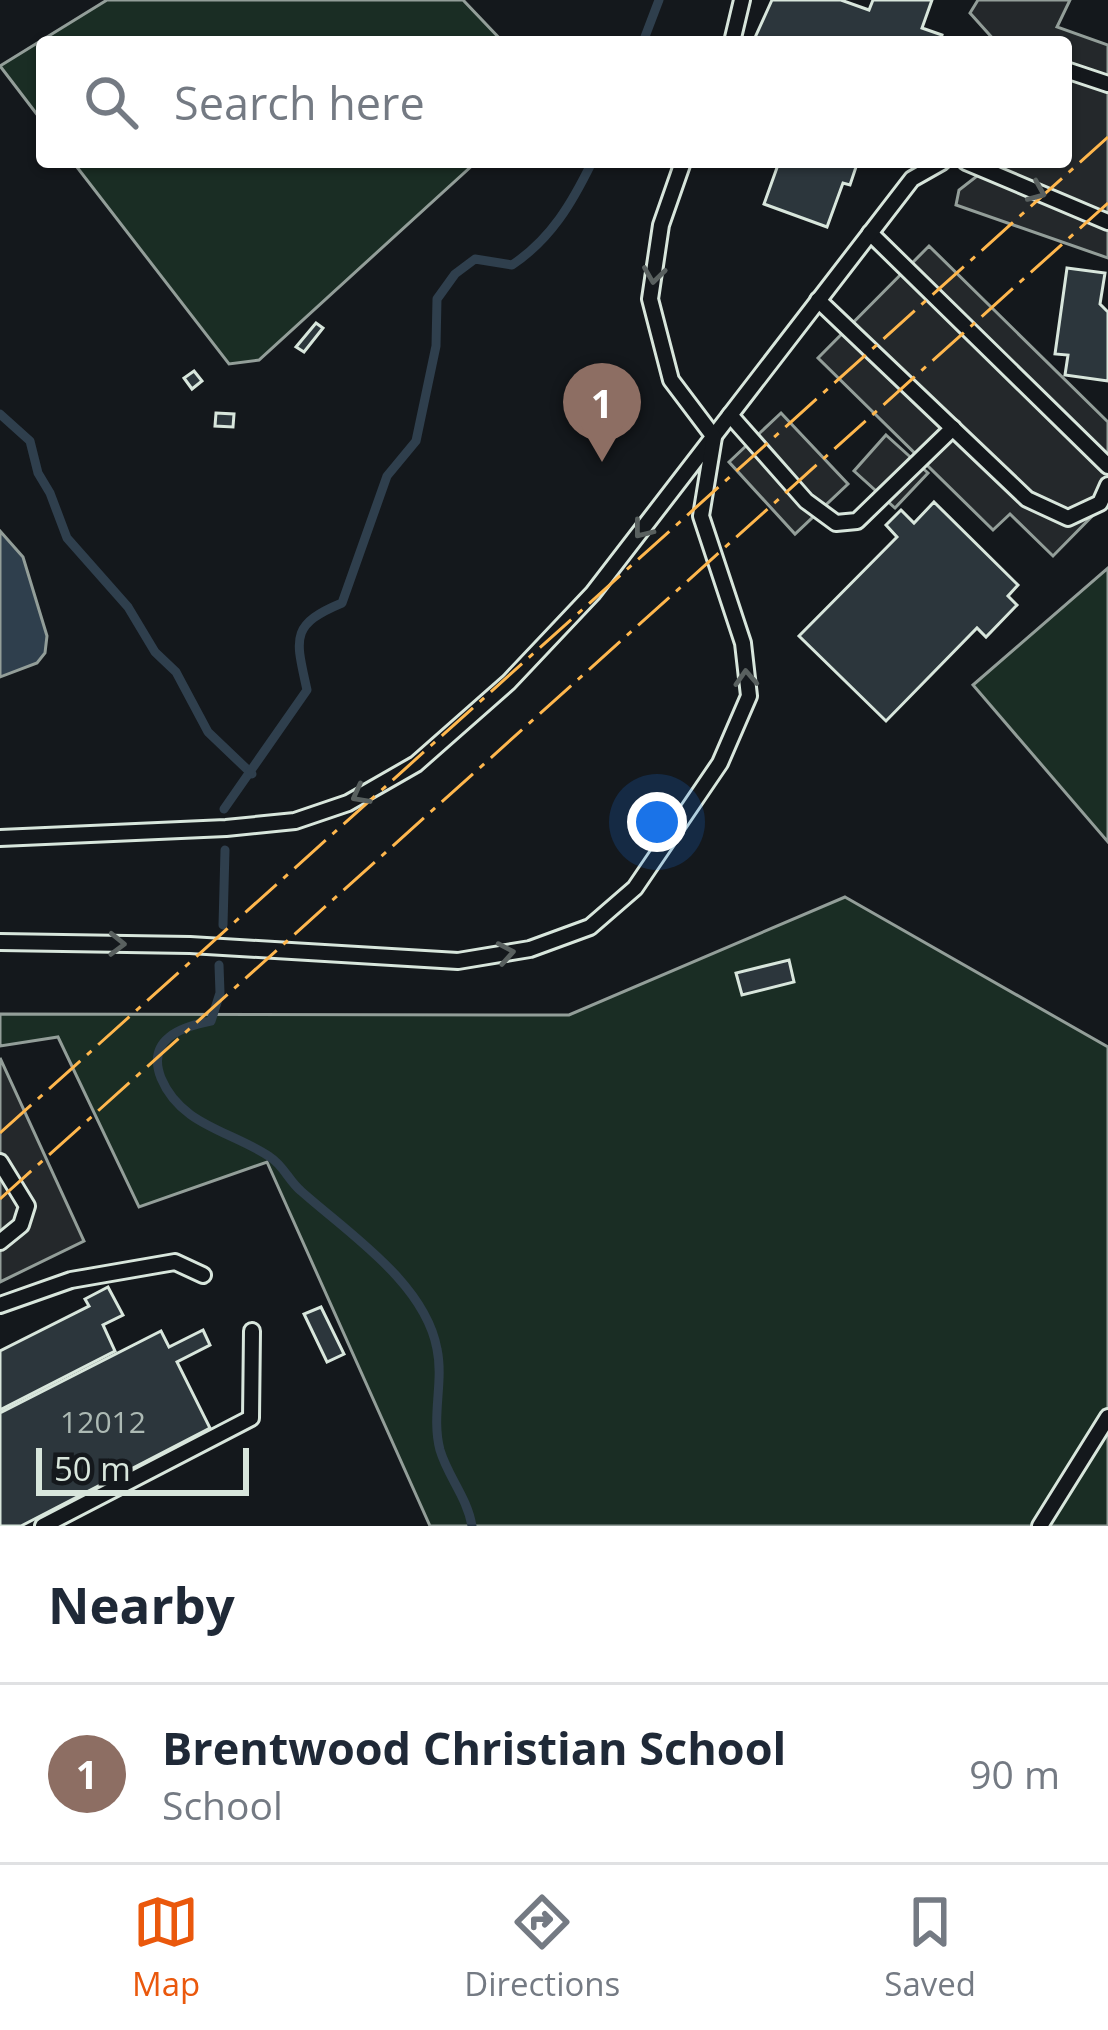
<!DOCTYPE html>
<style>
:root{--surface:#fff;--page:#f2f2f3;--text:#1f2937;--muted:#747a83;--line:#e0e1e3;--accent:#ea580c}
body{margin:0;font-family:"Open Sans",sans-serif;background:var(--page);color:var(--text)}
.scale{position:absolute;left:36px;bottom:30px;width:213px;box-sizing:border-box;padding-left:12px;border:6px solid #d8e6dc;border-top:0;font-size:33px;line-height:42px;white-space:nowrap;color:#d8e6dc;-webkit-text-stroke:9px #14181c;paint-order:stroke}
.you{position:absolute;left:657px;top:822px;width:42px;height:42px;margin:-30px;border:9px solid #fff;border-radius:50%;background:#1a73e8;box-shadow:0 0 0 18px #1a73e833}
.badge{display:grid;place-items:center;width:78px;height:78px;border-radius:50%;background:var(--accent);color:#fff;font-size:39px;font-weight:700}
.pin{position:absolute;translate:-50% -99px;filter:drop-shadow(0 3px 6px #0008)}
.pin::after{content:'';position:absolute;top:63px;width:42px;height:36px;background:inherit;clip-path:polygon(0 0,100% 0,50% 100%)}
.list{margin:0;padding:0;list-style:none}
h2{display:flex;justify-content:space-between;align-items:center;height:156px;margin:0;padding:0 48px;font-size:51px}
h2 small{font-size:39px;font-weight:400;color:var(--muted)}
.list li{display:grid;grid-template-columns:78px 1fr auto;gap:36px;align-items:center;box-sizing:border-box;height:180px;padding:0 48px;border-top:3px solid var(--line)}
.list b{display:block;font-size:45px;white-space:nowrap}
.list p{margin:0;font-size:39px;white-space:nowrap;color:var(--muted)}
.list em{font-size:39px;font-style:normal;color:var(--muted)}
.icon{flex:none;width:66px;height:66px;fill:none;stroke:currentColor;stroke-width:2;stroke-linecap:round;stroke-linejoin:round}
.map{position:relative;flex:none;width:1108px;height:1526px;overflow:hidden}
.search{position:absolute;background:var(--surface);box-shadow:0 3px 9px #0004;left:36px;right:36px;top:36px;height:132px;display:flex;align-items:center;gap:30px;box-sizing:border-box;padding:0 42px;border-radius:12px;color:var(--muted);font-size:45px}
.sheet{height:336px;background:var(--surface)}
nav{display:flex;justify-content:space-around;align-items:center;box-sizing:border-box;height:168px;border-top:3px solid var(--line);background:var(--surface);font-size:33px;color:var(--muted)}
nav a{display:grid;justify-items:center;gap:6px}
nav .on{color:var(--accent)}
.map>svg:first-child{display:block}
.green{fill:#1a2d24;stroke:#939e99;stroke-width:3}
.parking{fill:#24282b;stroke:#939e99;stroke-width:3}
.water{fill:#2f3f4d;stroke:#939e99;stroke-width:3}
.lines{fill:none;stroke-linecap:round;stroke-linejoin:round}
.stream{stroke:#2f3f4d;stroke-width:9}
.building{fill:#2c363c;stroke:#d8e6dc;stroke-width:3}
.service-casing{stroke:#d8e6dc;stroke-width:20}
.service{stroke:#14181c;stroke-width:14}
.power{stroke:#ffb74d;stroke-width:3;stroke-dasharray:42 9 6 9;stroke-linecap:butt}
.oneway{stroke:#59605f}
.labels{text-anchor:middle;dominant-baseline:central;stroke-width:9;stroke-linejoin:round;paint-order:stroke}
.number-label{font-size:30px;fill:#adbab4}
</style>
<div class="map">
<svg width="1108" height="1526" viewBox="0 0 1108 1526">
<rect width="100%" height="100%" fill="#14181c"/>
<g class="green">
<polygon points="107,0 463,0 503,42 42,42 42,121 0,66"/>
<polygon points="73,162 476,162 259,360 229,364"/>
<polygon points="1108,568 1108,842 973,685"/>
<polygon points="845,897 1108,1047 1108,1526 430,1526 267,1162 139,1207 58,1037 0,1046 0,1014 569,1015"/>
</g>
<g class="parking">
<polygon points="978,0 1070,0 1057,27 1108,45 1108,258 956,205 959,190 995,162 1066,162 1066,42 996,42 970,13"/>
<polygon points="929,246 1108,422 1108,500 1053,556 1010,514 993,530 818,358"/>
<polygon points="781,413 848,484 795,534 729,462"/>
<polygon points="886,435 928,473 895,508 854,471"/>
<polygon points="0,1058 84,1241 0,1282"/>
</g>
<polygon class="water" points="0,531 23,557 47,636 45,653 37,663 0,677"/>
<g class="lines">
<g class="stream">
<polyline points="643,42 659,0"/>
<polyline points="0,414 30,441 38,473 50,493 67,538 128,607 155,652 176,672 208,732 252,774"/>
<path d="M224,809L307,690C296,639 289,625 342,603L387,476L416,441L436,346L437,299L455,274L475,259L512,265C551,239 572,203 592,162"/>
<polyline points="223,925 225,850"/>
<path d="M219,965L220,993L211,1021C181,1027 146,1039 161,1078C181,1126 232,1131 270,1157C283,1165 289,1181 301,1191C348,1233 425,1283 437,1349C444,1382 431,1416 440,1450C448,1477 467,1497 472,1526"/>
</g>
</g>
<g class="building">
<polygon points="772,0 841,0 869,10 873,0 932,0 922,28 942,35 940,42 753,42"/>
<polygon points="779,162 851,162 850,165 856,167 850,185 843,183 827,227 764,204"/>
<polygon points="1067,268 1105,273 1100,304 1108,312 1108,381 1065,375 1068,355 1055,354"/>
<polygon points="316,323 323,328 304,352 296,347"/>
<polygon points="194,371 202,381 192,389 184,378"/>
<polygon points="216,413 234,414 233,427 215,426"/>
<polygon points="934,502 1018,585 1008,596 1017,605 986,637 977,628 886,721 799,636 897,537 886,525 901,510 914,523"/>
<polygon points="789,960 794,982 742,995 736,973"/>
<polygon points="108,1287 123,1315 103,1325 115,1351 0,1410 0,1351 89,1306 85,1299"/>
<polygon points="321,1307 344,1354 327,1362 304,1314"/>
<polygon points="203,1330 210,1345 177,1362 210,1428 21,1526 0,1526 0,1413 161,1331 169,1347"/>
</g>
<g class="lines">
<defs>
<g id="service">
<polyline points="732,42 742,0"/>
<polyline points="1066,70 1108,84"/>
<polyline points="966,162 1108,222"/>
<polyline points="870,233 1108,466"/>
<polyline points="818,300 1027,499 1068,518 1100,503 1108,485"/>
<polyline points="730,415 806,501 836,523 857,521 953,428"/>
<polyline points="0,838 226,828 295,821 348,803 416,764 509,682 593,593 912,179 942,162"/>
<polyline points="0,942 190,945 458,961 530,949 590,927 635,888 720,763 749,696 743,643 701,516 714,437 671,380 650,299 661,225 683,162"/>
<polyline points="0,1162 27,1206 21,1225 0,1242"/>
<polyline points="0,1305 71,1280 175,1262 203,1275"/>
<polyline points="43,1526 251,1418 252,1331"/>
<polyline points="1040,1526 1108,1417"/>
</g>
</defs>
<use href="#service" class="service-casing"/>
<use href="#service" class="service"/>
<g class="power">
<polyline points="0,1133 1108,137"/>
<polyline points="0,1199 1108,203"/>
</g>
</g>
<defs><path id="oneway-chevron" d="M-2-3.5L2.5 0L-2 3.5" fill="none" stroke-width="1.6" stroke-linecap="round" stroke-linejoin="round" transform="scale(3)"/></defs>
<g class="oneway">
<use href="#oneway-chevron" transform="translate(1037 192) rotate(23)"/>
<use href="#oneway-chevron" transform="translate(654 275) rotate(98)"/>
<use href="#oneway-chevron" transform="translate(642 530) rotate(128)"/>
<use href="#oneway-chevron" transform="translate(746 678) rotate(-93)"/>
<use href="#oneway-chevron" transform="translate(360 795) rotate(152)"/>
<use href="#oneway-chevron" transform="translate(117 944) rotate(1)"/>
<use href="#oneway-chevron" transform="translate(506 953) rotate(-10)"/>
</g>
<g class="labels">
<g class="number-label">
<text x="103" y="1421">12012</text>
</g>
</g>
</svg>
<div class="scale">50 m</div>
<div class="you"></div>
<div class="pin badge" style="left:602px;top:462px;background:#8d6e63">1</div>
<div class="search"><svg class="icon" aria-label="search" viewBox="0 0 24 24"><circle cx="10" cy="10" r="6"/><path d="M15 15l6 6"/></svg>Search here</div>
</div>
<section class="sheet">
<h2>Nearby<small></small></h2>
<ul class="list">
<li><span class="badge" style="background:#8d6e63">1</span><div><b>Brentwood Christian School</b><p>School</p></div><em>90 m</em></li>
</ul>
</section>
<nav>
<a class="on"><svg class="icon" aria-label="map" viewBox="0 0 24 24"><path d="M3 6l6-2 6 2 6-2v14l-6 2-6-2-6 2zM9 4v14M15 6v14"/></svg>Map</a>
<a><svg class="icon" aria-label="directions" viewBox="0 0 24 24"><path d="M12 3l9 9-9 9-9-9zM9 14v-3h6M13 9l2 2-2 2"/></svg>Directions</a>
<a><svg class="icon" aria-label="saved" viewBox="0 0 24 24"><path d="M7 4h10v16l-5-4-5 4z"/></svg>Saved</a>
</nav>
